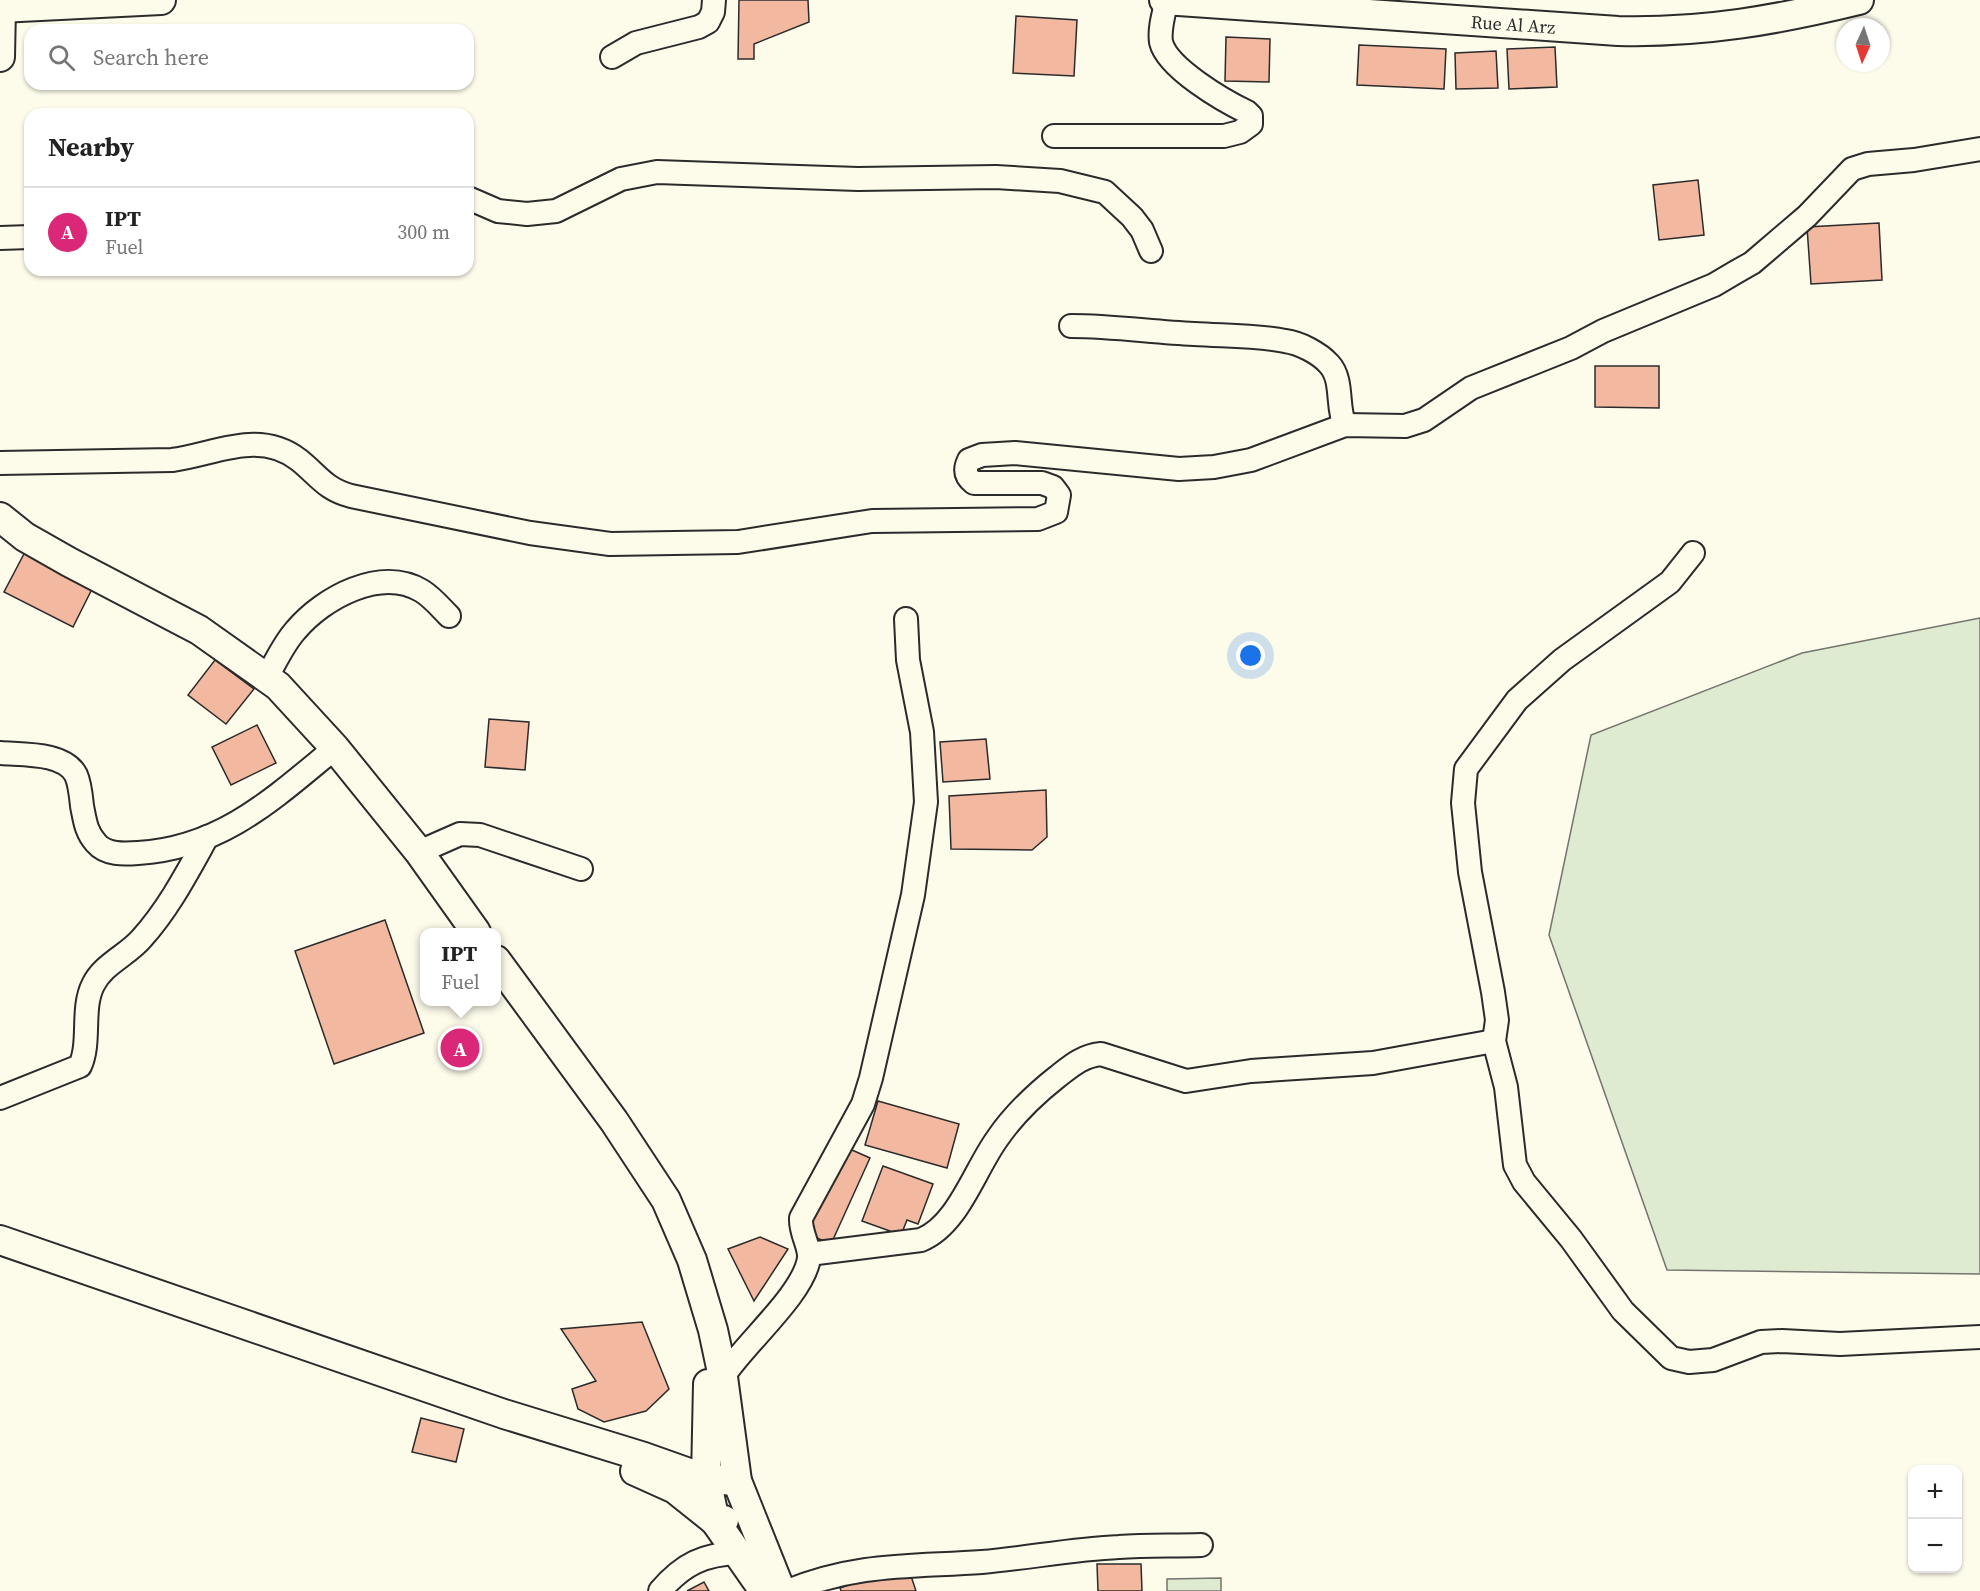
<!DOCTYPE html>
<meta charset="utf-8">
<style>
:root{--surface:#fff;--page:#f2f2f2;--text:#222;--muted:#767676;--line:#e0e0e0;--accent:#db2777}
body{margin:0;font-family:"Source Serif 4",serif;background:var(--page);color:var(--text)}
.controls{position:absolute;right:18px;bottom:18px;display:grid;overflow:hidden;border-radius:12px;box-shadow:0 2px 4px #0004}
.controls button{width:54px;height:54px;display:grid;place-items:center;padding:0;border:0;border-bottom:2px solid var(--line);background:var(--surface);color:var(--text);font:30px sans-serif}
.compass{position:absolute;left:1836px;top:18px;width:54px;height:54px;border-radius:50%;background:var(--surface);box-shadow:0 2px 4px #0004;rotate:183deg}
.you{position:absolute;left:1251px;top:656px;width:21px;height:21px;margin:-15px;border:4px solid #fff;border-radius:50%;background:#1a73e8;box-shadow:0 0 0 9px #1a73e833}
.badge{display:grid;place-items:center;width:39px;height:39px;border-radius:50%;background:var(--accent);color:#fff;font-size:20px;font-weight:700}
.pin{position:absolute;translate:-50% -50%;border:3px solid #fff;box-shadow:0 2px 6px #0006}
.popup{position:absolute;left:420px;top:928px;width:81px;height:78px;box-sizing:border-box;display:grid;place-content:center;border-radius:12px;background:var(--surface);filter:drop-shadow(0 2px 4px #0005);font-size:20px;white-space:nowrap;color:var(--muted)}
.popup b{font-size:22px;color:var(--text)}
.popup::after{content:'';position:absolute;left:50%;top:100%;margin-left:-12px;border:12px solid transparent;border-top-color:var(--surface)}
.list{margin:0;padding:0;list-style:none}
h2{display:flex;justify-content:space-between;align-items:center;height:78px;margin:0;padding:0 24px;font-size:26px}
h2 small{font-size:20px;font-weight:400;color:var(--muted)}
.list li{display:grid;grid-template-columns:39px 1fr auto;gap:18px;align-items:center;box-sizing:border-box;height:90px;padding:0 24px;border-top:2px solid var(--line)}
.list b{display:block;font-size:22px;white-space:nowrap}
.list p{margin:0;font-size:20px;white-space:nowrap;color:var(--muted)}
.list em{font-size:20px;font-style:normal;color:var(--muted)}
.icon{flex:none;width:33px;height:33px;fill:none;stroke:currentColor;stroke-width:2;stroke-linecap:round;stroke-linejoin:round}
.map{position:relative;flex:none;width:1980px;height:1591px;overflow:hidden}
.search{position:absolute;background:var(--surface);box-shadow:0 2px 4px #0004;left:24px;top:24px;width:450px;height:66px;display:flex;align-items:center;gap:15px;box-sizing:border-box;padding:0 21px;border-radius:18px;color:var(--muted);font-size:22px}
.panel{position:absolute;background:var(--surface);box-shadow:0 2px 4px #0004;left:24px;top:108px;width:450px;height:168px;border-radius:18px}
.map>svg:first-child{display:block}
.green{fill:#deebd1;stroke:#74746e;stroke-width:1.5}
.building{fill:#f2b8a0;stroke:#2b2b2b;stroke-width:1.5}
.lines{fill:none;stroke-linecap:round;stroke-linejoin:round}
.minor-casing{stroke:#2b2b2b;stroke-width:26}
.major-casing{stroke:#2b2b2b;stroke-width:32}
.minor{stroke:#fdfbea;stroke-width:22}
.major{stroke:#fdfbea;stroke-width:28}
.labels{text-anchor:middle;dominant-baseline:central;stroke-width:4.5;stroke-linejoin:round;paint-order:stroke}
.street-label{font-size:18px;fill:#2b2b2b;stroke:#fdfbea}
</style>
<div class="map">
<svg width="1980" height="1591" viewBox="0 0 1980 1591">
<rect width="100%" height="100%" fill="#fdfbea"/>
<g class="green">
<polygon points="1980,618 1980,1274 1667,1270 1549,935 1591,735 1802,653"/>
<polygon points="1221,1578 1221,1591 1167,1591 1167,1579"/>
</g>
<g class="building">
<polygon points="739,0 808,0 809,22 754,44 754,59 738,59"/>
<polygon points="1016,16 1077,20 1074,76 1013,73"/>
<polygon points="1226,37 1270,39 1269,82 1225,81"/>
<polygon points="1359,45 1446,49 1444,89 1357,85"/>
<polygon points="1555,47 1557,87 1509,89 1507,49"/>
<polygon points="1496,51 1498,88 1456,89 1455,53"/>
<polygon points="1698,180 1704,235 1659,240 1653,185"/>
<polygon points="1879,223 1882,280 1811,284 1807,227"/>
<polygon points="1595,366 1659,366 1659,408 1595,407"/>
<polygon points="25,552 93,587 73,627 4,592"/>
<polygon points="215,660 254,689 226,724 188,695"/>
<polygon points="489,719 529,722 525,770 485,767"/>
<polygon points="257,725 276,763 231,785 212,747"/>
<polygon points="986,739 990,779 943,782 940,742"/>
<polygon points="1046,790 1047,837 1032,850 951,849 949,796"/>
<polygon points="385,920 424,1033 334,1064 295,951"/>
<polygon points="878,1101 959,1124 947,1168 865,1145"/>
<polygon points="843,1146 870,1158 831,1244 805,1233"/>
<polygon points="883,1166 933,1184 918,1224 907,1220 901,1235 862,1221"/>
<polygon points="760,1237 788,1249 754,1301 728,1249"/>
<polygon points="642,1322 669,1389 646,1411 604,1422 578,1409 572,1389 596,1381 561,1329"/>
<polygon points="421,1418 464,1429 456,1462 412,1452"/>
<polygon points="1097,1564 1141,1564 1142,1591 1098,1591"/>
<polygon points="883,1571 911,1576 916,1591 841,1591 840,1588"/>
<polygon points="704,1582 709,1591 687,1591"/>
</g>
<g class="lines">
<defs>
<g id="minor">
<polyline points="612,57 636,43 699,27 708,22 713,12 714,0"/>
<path d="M1054,136H1224L1240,132L1251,124V116L1247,112C1224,101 1167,68 1161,42C1159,28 1164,13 1167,0"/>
<polyline points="468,198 498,211 527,214 556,211 621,179 657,172 858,179 996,177 1060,181 1105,192 1132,217 1142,230 1151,251"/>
<polyline points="0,238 30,237"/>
<path d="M1071,326C1112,326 1152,332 1194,334C1224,336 1256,335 1285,341C1300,343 1319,353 1329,364C1344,380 1336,407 1345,425"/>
<path d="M0,463L172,460C216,454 259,429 299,460C319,476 325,489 351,496L530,533L610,544L738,542L872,521L1038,519L1056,512L1059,495L1053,487L1042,483H974C965,476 964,470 969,460L982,455L1015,453L1179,469L1214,467L1251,460L1345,425L1405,426L1424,420L1471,388L1571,348L1603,331L1714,285L1736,272L1752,263L1807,216L1852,169L1868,164L1914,160L1980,149"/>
<polyline points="1693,553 1670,582 1562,660 1517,700 1466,769 1463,803 1470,872 1493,992 1497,1020 1494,1041 1506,1087 1515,1165 1524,1182 1571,1239 1623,1311 1671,1358 1689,1362 1713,1360 1761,1342 1782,1341 1840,1344 1980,1337"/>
<path d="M267,677C276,661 284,643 296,630C323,598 381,566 422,591C433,598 441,608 449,616"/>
<path d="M0,753C22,755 64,752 76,775C80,784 81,796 82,806C85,821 86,832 96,843C106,855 124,854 138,853C222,848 274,798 335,748"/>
<polyline points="419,852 460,834 480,835 581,869"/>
<path d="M0,1098L80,1066C91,1042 81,1009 93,985C103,964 128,955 142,938C169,908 188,871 207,837"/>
<path d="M809,1254L921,1240C958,1225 974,1171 997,1139C1014,1114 1033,1096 1057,1077C1071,1066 1082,1056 1101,1054L1186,1081L1251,1071L1373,1063L1494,1041"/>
<path d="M723,1377C744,1344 804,1294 809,1258C810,1246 800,1233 801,1218L863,1104L871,1078L913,895L926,802L922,732L908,660L906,619"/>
<path d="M660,1591C683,1564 704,1554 739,1553"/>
<path d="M788,1591C857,1563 910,1567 982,1562C1028,1558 1073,1549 1119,1547C1146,1545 1174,1546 1201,1545"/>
</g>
<g id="major">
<path id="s1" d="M1164,0L1618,31C1703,33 1777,20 1859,0"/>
<polyline points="0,8 161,0"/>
<polyline points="0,57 1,8"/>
<polyline points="0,517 25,537 69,562 199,630 278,686 335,748 419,852 476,932"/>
<polyline points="496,960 614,1121 666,1200 692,1260 713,1330 723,1377 737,1481 781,1591"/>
<polyline points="0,1240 504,1414 644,1457 706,1479 737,1481"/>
<polyline points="708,1384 706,1479 715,1521 764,1591"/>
<polyline points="635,1471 675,1489 715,1521 724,1520"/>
</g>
</defs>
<use href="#minor" class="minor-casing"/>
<use href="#major" class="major-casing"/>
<use href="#minor" class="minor"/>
<use href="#major" class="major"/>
</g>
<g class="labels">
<g class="street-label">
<text stroke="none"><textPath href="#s1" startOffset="350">Rue Al Arz</textPath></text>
</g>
</g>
</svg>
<div class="controls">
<button>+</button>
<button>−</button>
</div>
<svg class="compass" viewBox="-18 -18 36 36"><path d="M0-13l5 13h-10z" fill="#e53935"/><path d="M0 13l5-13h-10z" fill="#767676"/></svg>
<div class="you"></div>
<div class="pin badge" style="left:460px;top:1048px">A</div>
<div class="popup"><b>IPT</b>Fuel</div>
<div class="search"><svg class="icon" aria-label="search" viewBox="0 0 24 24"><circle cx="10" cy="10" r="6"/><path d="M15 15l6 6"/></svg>Search here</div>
<section class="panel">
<h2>Nearby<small></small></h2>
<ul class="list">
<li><span class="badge">A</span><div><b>IPT</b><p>Fuel</p></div><em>300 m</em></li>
</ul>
</section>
</div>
